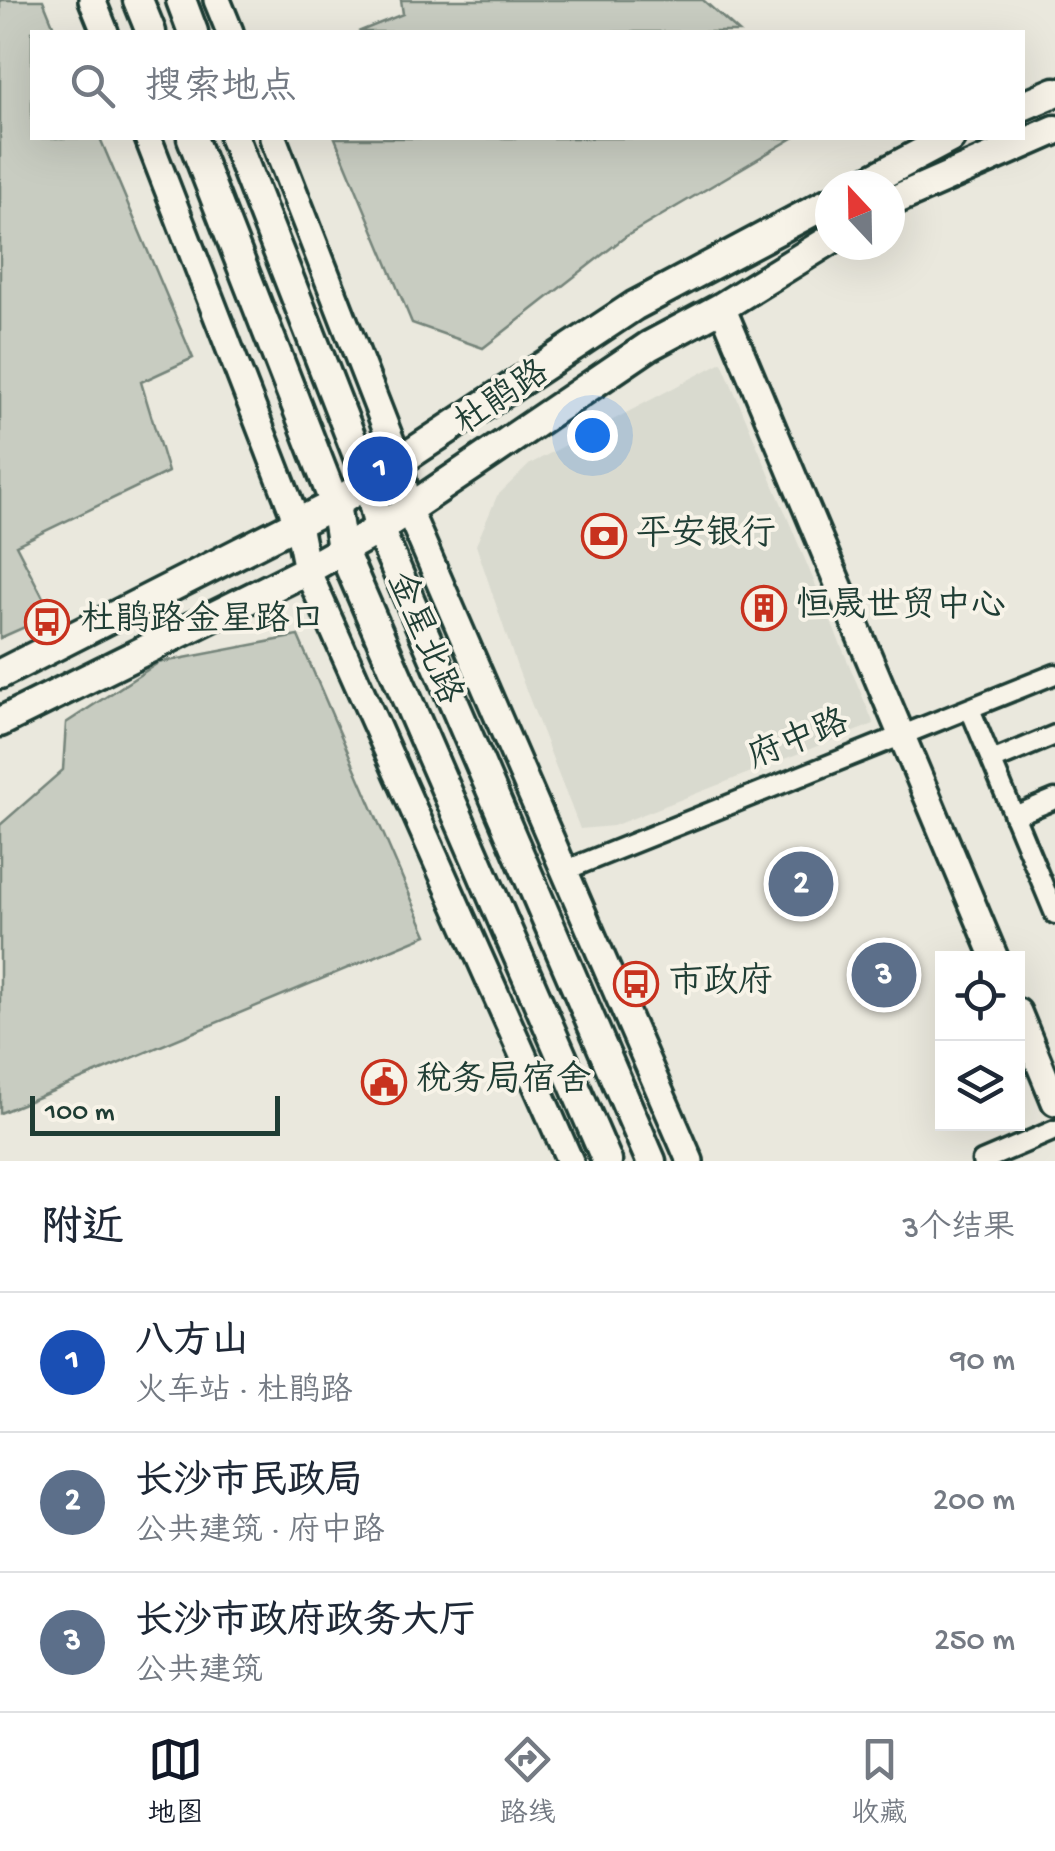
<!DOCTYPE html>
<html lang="zh">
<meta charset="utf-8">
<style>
:root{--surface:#fff;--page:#f6f6f7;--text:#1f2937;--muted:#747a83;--line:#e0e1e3;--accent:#111827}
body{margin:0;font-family:"Gochi Hand","LXGW WenKai TC",sans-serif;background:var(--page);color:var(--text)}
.controls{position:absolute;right:30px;bottom:30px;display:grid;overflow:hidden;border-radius:0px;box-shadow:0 10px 40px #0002}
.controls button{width:90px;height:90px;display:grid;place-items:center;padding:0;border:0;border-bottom:2px solid var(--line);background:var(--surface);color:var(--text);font:50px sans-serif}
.compass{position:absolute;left:815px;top:170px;width:90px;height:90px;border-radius:50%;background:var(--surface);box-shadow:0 10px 40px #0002;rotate:338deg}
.scale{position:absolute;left:30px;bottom:25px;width:250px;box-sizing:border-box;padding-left:10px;border:5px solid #1f3d34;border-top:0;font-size:28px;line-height:35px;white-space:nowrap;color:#1f3d34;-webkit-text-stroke:8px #f7f3e8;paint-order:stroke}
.you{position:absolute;left:592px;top:435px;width:35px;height:35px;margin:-25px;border:8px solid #fff;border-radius:50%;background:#1a73e8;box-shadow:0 0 0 15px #1a73e833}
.badge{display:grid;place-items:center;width:65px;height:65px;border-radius:50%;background:var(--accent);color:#fff;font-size:32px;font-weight:700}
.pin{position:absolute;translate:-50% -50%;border:5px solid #fff;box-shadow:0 2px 10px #0006}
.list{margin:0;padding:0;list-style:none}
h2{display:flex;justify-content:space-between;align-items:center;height:130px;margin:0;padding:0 40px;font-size:42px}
h2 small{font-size:32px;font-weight:400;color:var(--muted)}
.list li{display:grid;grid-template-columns:65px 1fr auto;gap:30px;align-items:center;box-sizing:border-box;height:140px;padding:0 40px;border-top:2px solid var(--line)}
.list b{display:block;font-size:38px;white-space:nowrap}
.list p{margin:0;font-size:32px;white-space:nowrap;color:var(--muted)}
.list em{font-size:32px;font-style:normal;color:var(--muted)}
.icon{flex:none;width:55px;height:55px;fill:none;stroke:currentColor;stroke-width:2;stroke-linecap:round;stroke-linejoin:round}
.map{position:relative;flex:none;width:1055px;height:1161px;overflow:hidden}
.search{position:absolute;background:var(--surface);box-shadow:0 10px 40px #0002;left:30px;right:30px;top:30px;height:110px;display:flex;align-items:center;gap:25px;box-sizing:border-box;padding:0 35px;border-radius:0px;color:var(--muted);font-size:38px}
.sheet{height:550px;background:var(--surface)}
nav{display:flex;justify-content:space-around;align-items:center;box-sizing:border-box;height:140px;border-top:2px solid var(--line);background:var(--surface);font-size:28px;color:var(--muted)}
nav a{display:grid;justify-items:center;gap:5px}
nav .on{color:var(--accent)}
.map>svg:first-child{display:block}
.built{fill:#d9dacf}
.green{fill:#c8ccc1;stroke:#74847a;stroke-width:2.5}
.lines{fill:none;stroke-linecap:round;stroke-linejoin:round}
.street-casing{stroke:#1f3d34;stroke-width:25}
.secondary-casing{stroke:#1f3d34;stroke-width:32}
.primary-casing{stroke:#1f3d34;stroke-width:35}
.street{stroke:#f7f3e8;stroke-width:18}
.secondary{stroke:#f7f3e8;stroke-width:25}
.primary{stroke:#f7f3e8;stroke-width:28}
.labels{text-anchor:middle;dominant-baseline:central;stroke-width:8;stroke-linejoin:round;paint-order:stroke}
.street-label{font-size:35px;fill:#1f3d34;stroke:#f7f3e8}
.poi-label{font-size:35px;fill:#1f3d34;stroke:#f7f3e8;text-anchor:start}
</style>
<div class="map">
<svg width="1055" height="1161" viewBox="0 0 1055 1161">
<rect width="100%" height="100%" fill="#eae8dd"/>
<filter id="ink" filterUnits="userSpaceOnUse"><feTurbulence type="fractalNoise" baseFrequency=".01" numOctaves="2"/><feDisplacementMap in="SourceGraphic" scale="20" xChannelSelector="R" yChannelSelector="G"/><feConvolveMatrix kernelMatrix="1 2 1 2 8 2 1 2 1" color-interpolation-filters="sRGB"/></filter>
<g filter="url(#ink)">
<polygon class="built" points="722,362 874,724 613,826 580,829 517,667 476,545 497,496 530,464"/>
<g class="green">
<polygon points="0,0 43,0 56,32 32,32 32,138 100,138 193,358 141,382 168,472 16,545 52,615 0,638"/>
<polygon points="401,0 703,0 739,32 358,32 403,14"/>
<polygon points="335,138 793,138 625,237 483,348 412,323"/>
<polygon points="298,636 427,935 0,1113 0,825 63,770 66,723 158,663"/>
</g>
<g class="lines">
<defs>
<g id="street">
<polyline points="970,709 1055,914"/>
<polyline points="992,761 1055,735"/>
<polyline points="1014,816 1055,799"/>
<polyline points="566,870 1055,674"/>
<polyline points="982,1161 1055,1130"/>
</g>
<g id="secondary">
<polyline points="92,0 105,32"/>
<polyline points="217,0 230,32"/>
<polyline points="148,138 298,525 307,570 570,1161"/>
<polyline points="273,138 400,464 408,509 690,1161"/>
<polyline points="722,307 995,958"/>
<polyline points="1018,1012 1055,1102"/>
</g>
<g id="primary">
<polyline points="138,0 151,32"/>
<polyline points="181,0 193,32"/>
<polyline points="1022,106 1055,92"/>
<polyline points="192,138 335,504 342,549 607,1161"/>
<polyline points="234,138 369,484 379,529 651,1161"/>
<polyline points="861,185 950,138"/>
<polyline points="890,202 1055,130"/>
<polyline points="0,674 335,504 634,306 830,202"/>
<polyline points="0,722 307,570 379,529 649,346 722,307 830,240"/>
</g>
</defs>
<use href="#street" class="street-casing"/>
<use href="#secondary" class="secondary-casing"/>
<use href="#primary" class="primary-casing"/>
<use href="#street" class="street"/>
<use href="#secondary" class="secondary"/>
<use href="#primary" class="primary"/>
</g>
</g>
<defs>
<symbol id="bank-ring" viewBox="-11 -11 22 22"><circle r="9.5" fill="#f7f3e8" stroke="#c8321e" stroke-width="1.5"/><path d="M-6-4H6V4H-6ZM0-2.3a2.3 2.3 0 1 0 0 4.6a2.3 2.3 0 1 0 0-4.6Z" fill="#c8321e"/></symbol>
<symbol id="building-ring" viewBox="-11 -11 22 22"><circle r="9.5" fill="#f7f3e8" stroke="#c8321e" stroke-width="1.5"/><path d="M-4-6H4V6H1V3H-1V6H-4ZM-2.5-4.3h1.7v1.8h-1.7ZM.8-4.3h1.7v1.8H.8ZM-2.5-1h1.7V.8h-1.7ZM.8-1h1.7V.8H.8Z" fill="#c8321e"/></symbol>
<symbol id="bus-ring" viewBox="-11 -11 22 22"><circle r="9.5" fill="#f7f3e8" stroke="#c8321e" stroke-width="1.5"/><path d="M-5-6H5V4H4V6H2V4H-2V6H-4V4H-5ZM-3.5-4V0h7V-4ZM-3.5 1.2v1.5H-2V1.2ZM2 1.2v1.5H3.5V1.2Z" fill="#c8321e"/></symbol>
<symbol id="civic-ring" viewBox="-11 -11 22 22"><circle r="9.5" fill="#f7f3e8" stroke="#c8321e" stroke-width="1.5"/><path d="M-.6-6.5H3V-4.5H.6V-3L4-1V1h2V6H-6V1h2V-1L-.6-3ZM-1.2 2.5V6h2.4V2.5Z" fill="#c8321e"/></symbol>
</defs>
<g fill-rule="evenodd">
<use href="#bank-ring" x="579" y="511" width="50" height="50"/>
<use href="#building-ring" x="739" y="583" width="50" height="50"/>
<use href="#bus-ring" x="22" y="597" width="50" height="50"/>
<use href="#bus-ring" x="611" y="959" width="50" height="50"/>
<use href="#civic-ring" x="359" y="1057" width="50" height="50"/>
</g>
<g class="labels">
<g class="street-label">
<text transform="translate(503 400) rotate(-34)">杜鹃路</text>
<text transform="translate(422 639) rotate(67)">金星北路</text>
<text transform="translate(799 742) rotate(-22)">府中路</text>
</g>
<g class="poi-label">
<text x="636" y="536">平安银行</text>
<text x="796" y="608">恒晟世贸中心</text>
<text x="80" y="622">杜鹃路金星路口</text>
<text x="668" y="984">市政府</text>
<text x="416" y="1082">税务局宿舍</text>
</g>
</g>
</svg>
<div class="controls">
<button><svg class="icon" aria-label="locate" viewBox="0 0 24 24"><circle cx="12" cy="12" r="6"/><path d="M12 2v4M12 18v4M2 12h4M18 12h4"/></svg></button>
<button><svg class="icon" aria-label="layers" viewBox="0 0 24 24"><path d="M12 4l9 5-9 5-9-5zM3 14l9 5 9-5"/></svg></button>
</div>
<svg class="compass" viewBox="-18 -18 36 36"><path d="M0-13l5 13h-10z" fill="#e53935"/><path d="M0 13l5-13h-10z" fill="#747a83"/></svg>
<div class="scale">100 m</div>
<div class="you"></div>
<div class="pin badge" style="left:380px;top:469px;background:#1a4fb4">1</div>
<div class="pin badge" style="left:801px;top:884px;background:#5c6f8a">2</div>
<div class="pin badge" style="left:884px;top:975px;background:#5c6f8a">3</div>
<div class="search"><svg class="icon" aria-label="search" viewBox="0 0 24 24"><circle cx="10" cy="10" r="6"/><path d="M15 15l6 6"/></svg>搜索地点</div>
</div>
<section class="sheet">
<h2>附近<small>3个结果</small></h2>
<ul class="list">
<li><span class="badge" style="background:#1a4fb4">1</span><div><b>八方山</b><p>火车站 · 杜鹃路</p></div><em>90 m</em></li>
<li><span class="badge" style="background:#5c6f8a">2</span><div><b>长沙市民政局</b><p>公共建筑 · 府中路</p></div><em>200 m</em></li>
<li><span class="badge" style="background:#5c6f8a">3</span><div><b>长沙市政府政务大厅</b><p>公共建筑</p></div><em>250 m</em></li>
</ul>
</section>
<nav>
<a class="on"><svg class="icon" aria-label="map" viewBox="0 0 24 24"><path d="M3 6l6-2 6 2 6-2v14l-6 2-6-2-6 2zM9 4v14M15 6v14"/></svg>地图</a>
<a><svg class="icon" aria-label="directions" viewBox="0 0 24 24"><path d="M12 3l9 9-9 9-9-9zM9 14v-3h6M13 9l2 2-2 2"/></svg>路线</a>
<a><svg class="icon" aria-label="saved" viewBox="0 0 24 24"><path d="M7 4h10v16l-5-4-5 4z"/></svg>收藏</a>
</nav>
